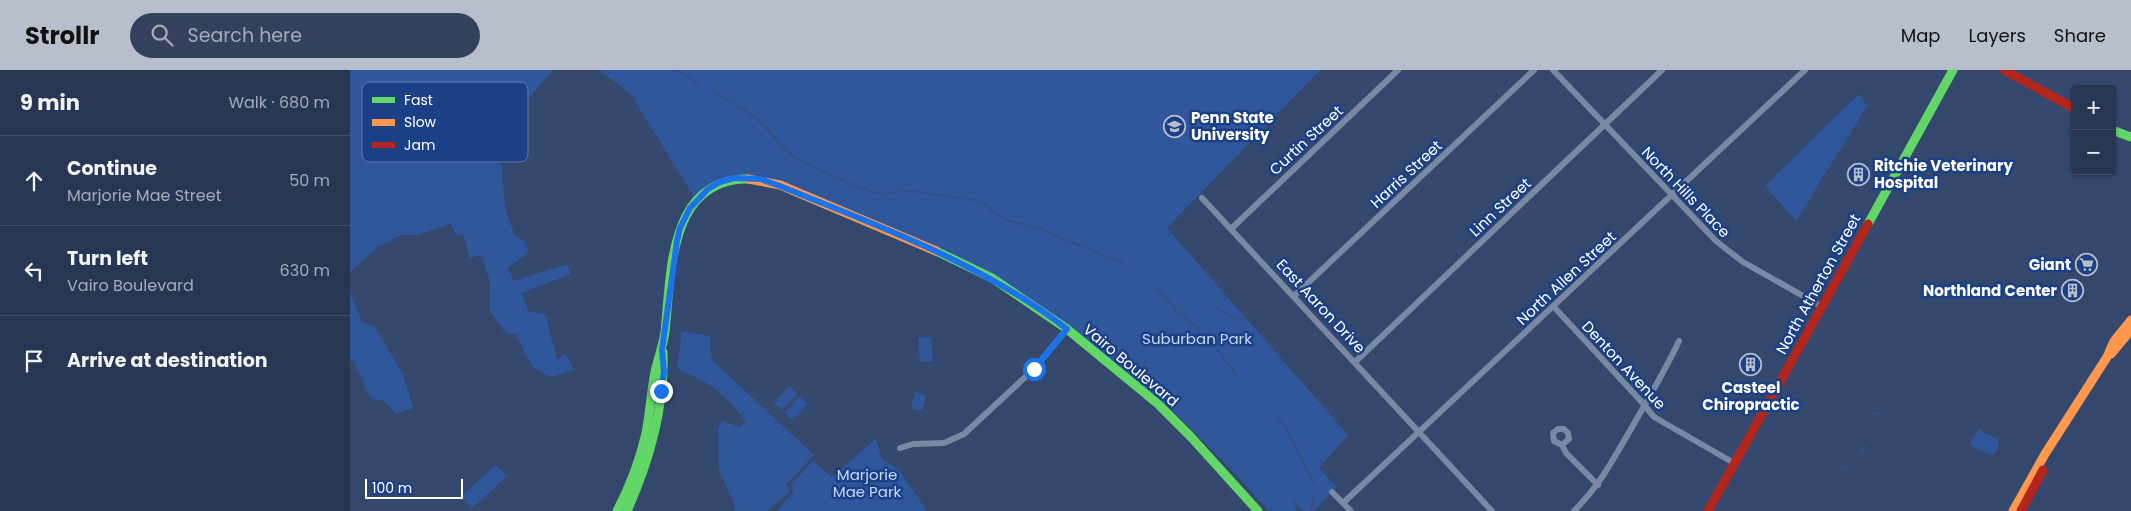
<!DOCTYPE html>
<meta charset="utf-8">
<style>
:root{--surface:#273652;--page:#33415c;--text:#f1f3f6;--muted:#a4abb8;--line:#435069;--accent:#b8bfcc}
body{margin:0;font-family:Poppins,sans-serif;background:var(--page);color:var(--text)}
.controls{position:absolute;right:15px;top:15px;display:grid;overflow:hidden;border-radius:5px;box-shadow:0 1px 4px #0004}
.controls button{width:45px;height:45px;display:grid;place-items:center;padding:0;border:0;border-bottom:1px solid var(--line);background:var(--surface);color:var(--text);font:25px sans-serif}
.scale{position:absolute;left:15px;bottom:12px;width:98px;box-sizing:border-box;padding-left:5px;border:2px solid #fff;border-top:0;font-size:14px;line-height:18px;white-space:nowrap;color:#fff;-webkit-text-stroke:4px #1c4085;paint-order:stroke}
.stop{position:absolute;width:15px;height:15px;margin:-11px;border:4px solid #1a73e8;border-radius:50%;background:#fff}
.stop.end{background:#1a73e8;border-color:#fff;box-shadow:0 1px 5px #0008}
.list{margin:0;padding:0;list-style:none}
h2{display:flex;justify-content:space-between;align-items:center;height:65px;margin:0;padding:0 20px;font-size:21px}
h2 small{font-size:16px;font-weight:400;color:var(--muted)}
.list li{display:grid;grid-template-columns:32px 1fr auto;gap:15px;align-items:center;box-sizing:border-box;height:90px;padding:0 20px;border-top:1px solid var(--line)}
.list b{display:block;font-size:19px;white-space:nowrap}
.list p{margin:0;font-size:16px;white-space:nowrap;color:var(--muted)}
.list em{font-size:16px;font-style:normal;color:var(--muted)}
.icon{flex:none;width:28px;height:28px;fill:none;stroke:currentColor;stroke-width:2;stroke-linecap:round;stroke-linejoin:round}
.map{position:relative;flex:none;width:1781px;height:441px;overflow:hidden}
header{display:flex;align-items:center;gap:30px;box-sizing:border-box;height:70px;padding:0 25px;background:var(--accent);color:#111}
header strong{font-size:24px}
nav{display:flex;gap:28px;margin-inline-start:auto;font-size:18px}
.search{width:350px;height:45px;background:var(--page);display:flex;align-items:center;gap:12px;box-sizing:border-box;padding:0 18px;border-radius:28px;color:var(--muted);font-size:19px}
main{display:flex}
aside{flex:1;background:var(--surface)}
.map>svg:first-child{display:block}
.green{fill:#30569c}
.lines{fill:none;stroke-linecap:round;stroke-linejoin:round}
.stream{stroke:#354f80;stroke-width:2}
.street{stroke:#7a89a3;stroke-width:6}
.fast{stroke:#63d668;stroke-width:9}
.slow{stroke:#ff974d;stroke-width:9}
.jam{stroke:#b3261e;stroke-width:9}
.route{stroke:#1a73e8;stroke-width:6}
.labels{text-anchor:middle;dominant-baseline:central;stroke-width:5;stroke-linejoin:round;paint-order:stroke}
.poi-label{font-size:15px;font-weight:bold;fill:#fff;stroke:#1c4085;text-anchor:start}
.street-label{font-size:15px;fill:#fff;stroke:#1c4085}
.park-label{font-size:15px;fill:#c8d9f8;stroke:#1c4085}
.key{fill:#1c4085;stroke:#6079aa;stroke-width:1}
.key-label{font-size:14px;fill:#fff}
</style>
<header>
<strong>Strollr</strong>
<div class="search"><svg class="icon" aria-label="search" viewBox="0 0 24 24"><circle cx="10" cy="10" r="6"/><path d="M15 15l6 6"/></svg>Search here</div>
<nav><a>Map</a><a>Layers</a><a>Share</a></nav>
</header>
<main>
<aside>
<h2>9 min<small>Walk · 680 m</small></h2>
<ul class="list">
<li><svg class="icon" aria-label="ahead" viewBox="0 0 24 24"><path d="M12 20V5M6 11l6-6 6 6"/></svg><div><b>Continue</b><p>Marjorie Mae Street</p></div><em>50 m</em></li>
<li><svg class="icon" aria-label="left" viewBox="0 0 24 24"><path d="M17 20v-9H6M10 6l-5 5 5 5"/></svg><div><b>Turn left</b><p>Vairo Boulevard</p></div><em>630 m</em></li>
<li><svg class="icon" aria-label="arrive" viewBox="0 0 24 24"><path d="M6 21V4h12l-3 4 3 4H6"/></svg><div><b>Arrive at destination</b></div></li>
</ul>
</aside>
<div class="map">
<svg width="1781" height="441" viewBox="0 0 1781 441">
<rect width="100%" height="100%" fill="#34486d"/>
<g class="green">
<polygon points="0,0 203,0 134,80 152,96 155,138 165,166 175,171 178,179 174,186 158,198 163,211 217,194 221,204 172,223 178,241 195,244 207,289 216,284 224,300 201,307 182,297 165,263 157,265 139,240 140,212 131,185 120,188 113,164 107,166 101,154 67,165 52,165 29,176 0,202"/>
<polygon points="250,0 970,0 817,158 998,365 969,398 987,417 963,441 953,441 943,430 947,441 919,441 881,399 820,338 720,263 640,207 407,108 386,108 346,130 281,25"/>
<polygon points="1509,24 1517,36 1446,151 1415,116"/>
<polygon points="0,222 12,252 24,257 52,302 63,338 46,344 34,331 21,329 3,291 0,289"/>
<path d="M332,261L360,266L362,290L464,385L436,415L440,421L417,441H384L385,435L369,400L368,358L373,351L390,357L396,352C373,321 362,315 327,298Z"/>
<polygon points="581,267 583,291 570,292 568,268"/>
<polygon points="439,316 447,324 432,340 424,333"/>
<polygon points="565,322 576,325 572,341 561,338"/>
<polygon points="450,326 458,334 442,350 434,343"/>
<polygon points="1629,360 1647,369 1649,377 1642,386 1621,375 1621,371"/>
<polygon points="526,369 532,389 549,400 577,441 427,441 443,422 441,415 463,391 482,407"/>
<polygon points="146,395 157,406 122,438 111,426"/>
</g>
<g class="lines">
<g class="stream">
<polyline points="327,0 349,14"/>
<polyline points="364,22 396,41 414,55 432,77 447,89 501,114 522,122 538,124 553,120 631,131 645,143 659,151 688,158 774,194"/>
<polyline points="805,218 815,227 828,243 833,244 839,252 847,256 848,262 861,272 887,305"/>
<polyline points="865,237 884,248 894,250"/>
<polyline points="1522,344 1530,343"/>
<polyline points="927,347 935,357 964,413"/>
<polyline points="1509,384 1516,376"/>
<polyline points="1491,400 1496,397"/>
<polyline points="961,441 963,435 964,424"/>
</g>
<g class="street">
<polyline points="1203,0 1366,171 1393,192 1471,236"/>
<polyline points="852,128 1142,441"/>
<polyline points="882,158 1048,0"/>
<polyline points="944,226 1184,0"/>
<polyline points="1204,237 1290,330 1304,347 1384,393"/>
<polyline points="1005,292 1312,0"/>
<polyline points="1212,375 1219,369 1218,363 1214,359 1208,359 1203,363 1204,371 1212,375 1216,383 1248,415"/>
<polyline points="550,378 563,374 594,373 614,364 684,299 717,259"/>
<polyline points="982,422 1001,441"/>
<polyline points="993,433 1455,0"/>
<path d="M1224,441C1251,414 1262,391 1281,359C1298,329 1315,301 1329,271"/>
</g>
<g class="fast">
<polyline points="1762,60 1781,67"/>
<polyline points="1518,154 1603,0"/>
<polyline points="586,181 642,208 717,259 808,334 841,367 908,441"/>
<path d="M267,441C280,416 290,390 296,363C300,343 301,322 305,302C308,288 313,276 315,262C319,224 319,180 336,146C348,122 371,108 398,109"/>
<path d="M277,441C300,390 315,338 313,282"/>
</g>
<g class="slow">
<polyline points="398,109 430,115 586,181"/>
<polyline points="1761,284 1781,260"/>
<polyline points="1663,441 1695,384 1757,287 1764,271 1781,250"/>
</g>
<g class="jam">
<polyline points="1654,0 1725,39"/>
<polyline points="1358,441 1518,154"/>
<polyline points="1671,441 1693,400"/>
</g>
</g>
<g class="lines">
<path class="route" d="M311,321L314,302L312,280L327,171L330,158L340,138L358,119L370,112L384,108L410,109L430,116C530,157 630,192 717,259L684,299"/>
</g>
<defs>
<symbol id="university-ring" viewBox="-11 -11 22 22"><circle r="9.5" fill="#1c4085" stroke="#b8bfcc" stroke-width="1.5"/><path d="M0-5L7-2L0 1L-7-2ZM-4 1L0 2.5L4 1V4Q0 6-4 4Z" fill="#b8bfcc"/></symbol>
<symbol id="building-ring" viewBox="-11 -11 22 22"><circle r="9.5" fill="#1c4085" stroke="#b8bfcc" stroke-width="1.5"/><path d="M-4-6H4V6H1V3H-1V6H-4ZM-2.5-4.3h1.7v1.8h-1.7ZM.8-4.3h1.7v1.8H.8ZM-2.5-1h1.7V.8h-1.7ZM.8-1h1.7V.8H.8Z" fill="#b8bfcc"/></symbol>
<symbol id="supermarket-ring" viewBox="-11 -11 22 22"><circle r="9.5" fill="#1c4085" stroke="#b8bfcc" stroke-width="1.5"/><path d="M-6-5.5h2.5l.6 2H6L4.5 2H-2.5L-4.4-4H-6ZM-1.5 3.2a1.3 1.3 0 1 0 .1 0ZM3 3.2a1.3 1.3 0 1 0 .1 0Z" fill="#b8bfcc"/></symbol>
</defs>
<g fill-rule="evenodd">
<use href="#university-ring" x="812" y="44" width="25" height="25"/>
<use href="#building-ring" x="1496" y="92" width="25" height="25"/>
<use href="#supermarket-ring" x="1724" y="182" width="25" height="25"/>
<use href="#building-ring" x="1710" y="208" width="25" height="25"/>
<use href="#building-ring" x="1388" y="282" width="25" height="25"/>
</g>
<g class="labels">
<g class="poi-label">
<text x="841" y="47">Penn State<tspan x="841" dy="17">University</tspan></text>
<text x="1524" y="95">Ritchie Veterinary<tspan x="1524" dy="17">Hospital</tspan></text>
<text x="1721" y="194" text-anchor="end">Giant</text>
<text x="1707" y="220" text-anchor="end">Northland Center</text>
<text x="1401" y="317" text-anchor="middle">Casteel<tspan x="1401" dy="17">Chiropractic</tspan></text>
</g>
<g class="street-label">
<text transform="translate(956 70) rotate(-43)">Curtin Street</text>
<text transform="translate(1056 104) rotate(-43)">Harris Street</text>
<text transform="translate(1336 122) rotate(46)">North Hills Place</text>
<text transform="translate(1150 137) rotate(-43)">Linn Street</text>
<text transform="translate(1216 208) rotate(-43)">North Allen Street</text>
<text transform="translate(1468 214) rotate(-61)">North Atherton Street</text>
<text transform="translate(971 236) rotate(47)">East Aaron Drive</text>
<text transform="translate(781 295) rotate(40)">Vairo Boulevard</text>
<text transform="translate(1274 295) rotate(47)">Denton Avenue</text>
</g>
<g class="park-label">
<text x="847" y="268">Suburban Park</text>
<text x="517" y="404">Marjorie<tspan x="517" dy="17">Mae Park</tspan></text>
</g>
</g>
<rect x="12" y="12" width="166" height="80" rx="8" class="key"/>
<rect x="22" y="27" width="23" height="6" fill="#63d668"/>
<rect x="22" y="49" width="23" height="7" fill="#ff974d"/>
<rect x="22" y="72" width="23" height="6" fill="#b3261e"/>
<g class="key-label">
<text x="54" y="35">Fast</text>
<text x="54" y="57">Slow</text>
<text x="54" y="80">Jam</text>
</g>
</svg>
<div class="controls">
<button>+</button>
<button>−</button>
</div>
<div class="scale">100 m</div>
<div class="stop" style="left:684px;top:299px"></div>
<div class="stop end" style="left:311px;top:321px"></div>
</div>
</main>
